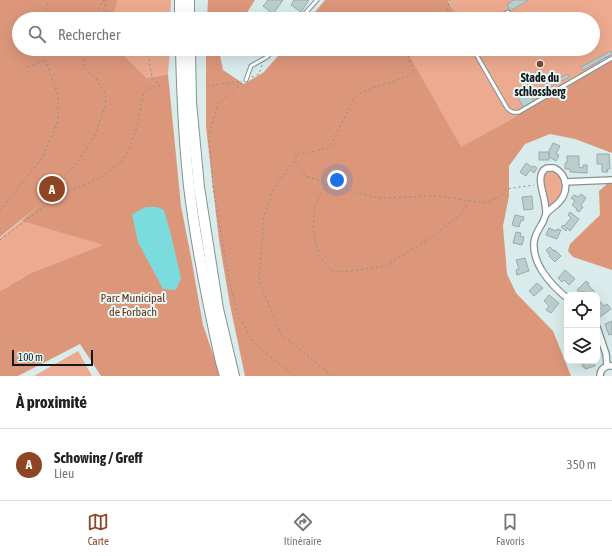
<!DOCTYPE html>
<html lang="fr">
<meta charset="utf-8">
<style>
:root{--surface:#fff;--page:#f2f2f2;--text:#222;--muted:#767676;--line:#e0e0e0;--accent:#8d4524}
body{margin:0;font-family:"Asap Condensed",sans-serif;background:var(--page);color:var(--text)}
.controls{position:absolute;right:12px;bottom:12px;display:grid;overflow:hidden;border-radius:8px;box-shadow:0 4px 16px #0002}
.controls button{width:36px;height:36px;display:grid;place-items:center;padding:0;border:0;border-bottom:1px solid var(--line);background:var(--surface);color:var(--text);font:20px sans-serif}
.scale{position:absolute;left:12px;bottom:10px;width:81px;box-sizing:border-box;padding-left:4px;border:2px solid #141a1a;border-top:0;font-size:11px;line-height:14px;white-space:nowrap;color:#141a1a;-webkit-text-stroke:3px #e6f8f8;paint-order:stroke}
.you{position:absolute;left:337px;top:180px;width:14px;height:14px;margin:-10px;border:3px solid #fff;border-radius:50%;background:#1a73e8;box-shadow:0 0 0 6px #1a73e833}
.badge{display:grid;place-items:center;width:26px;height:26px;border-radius:50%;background:var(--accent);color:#fff;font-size:13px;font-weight:700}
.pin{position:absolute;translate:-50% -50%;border:2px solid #fff;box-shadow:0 1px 4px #0006}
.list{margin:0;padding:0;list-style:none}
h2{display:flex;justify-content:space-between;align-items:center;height:52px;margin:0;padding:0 16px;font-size:17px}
h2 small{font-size:13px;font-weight:400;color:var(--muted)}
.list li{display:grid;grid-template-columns:26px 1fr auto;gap:12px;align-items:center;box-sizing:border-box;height:72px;padding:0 16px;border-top:1px solid var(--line)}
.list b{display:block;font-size:15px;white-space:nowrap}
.list p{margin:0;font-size:13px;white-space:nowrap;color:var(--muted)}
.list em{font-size:13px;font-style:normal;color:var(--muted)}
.icon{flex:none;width:22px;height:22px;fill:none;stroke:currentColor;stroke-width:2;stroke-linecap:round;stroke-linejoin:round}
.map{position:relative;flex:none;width:612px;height:376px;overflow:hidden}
.search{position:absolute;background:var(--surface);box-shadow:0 4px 16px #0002;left:12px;right:12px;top:12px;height:44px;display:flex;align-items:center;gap:10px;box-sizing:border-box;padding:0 14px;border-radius:22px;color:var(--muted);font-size:15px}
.sheet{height:124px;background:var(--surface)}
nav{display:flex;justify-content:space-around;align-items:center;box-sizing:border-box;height:56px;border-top:1px solid var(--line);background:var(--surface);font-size:11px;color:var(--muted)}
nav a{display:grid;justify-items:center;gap:2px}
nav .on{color:var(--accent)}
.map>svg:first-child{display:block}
.green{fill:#ecab90}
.forest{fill:#dc977b}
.water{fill:#7bdcdd}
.building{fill:#bccdcd;stroke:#9aabab}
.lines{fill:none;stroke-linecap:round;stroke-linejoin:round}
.lane-casing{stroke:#829393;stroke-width:5}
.street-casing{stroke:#829393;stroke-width:8}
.highway-casing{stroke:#829393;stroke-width:12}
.path{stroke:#859292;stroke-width:1;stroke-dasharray:2 3;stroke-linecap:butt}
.lane{stroke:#fff;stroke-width:3}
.street{stroke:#fff;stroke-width:5.5}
.highway{stroke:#fff;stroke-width:10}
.poi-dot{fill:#8d4524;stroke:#e6f8f8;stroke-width:1.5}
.labels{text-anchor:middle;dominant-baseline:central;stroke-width:4;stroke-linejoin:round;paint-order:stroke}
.poi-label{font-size:12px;font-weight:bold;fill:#141a1a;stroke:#e6f8f8}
.park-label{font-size:12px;fill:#6e3012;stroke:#e6f8f8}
</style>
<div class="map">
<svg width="612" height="376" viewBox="0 0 612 376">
<rect width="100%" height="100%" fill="#d9ebeb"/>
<g class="green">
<polygon points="118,0 171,0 170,19 112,19"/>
<polygon points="448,0 612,0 612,60 535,103 510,120 461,148 406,49 593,49 593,19 449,19 456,15"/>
<polygon points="118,49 170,49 168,74 147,78"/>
<path d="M553,171L559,174C564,187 563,196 552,206L549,205C546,199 540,178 547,173C548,172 552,171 553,171Z"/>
<polygon points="21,221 104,245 31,273 0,291 0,238"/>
<polygon points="78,351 92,376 34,376"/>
</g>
<g class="forest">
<polygon points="0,0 118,0 112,19 19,19 19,49 118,49 147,78 168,74 181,206 191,257 203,325 215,360 220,376 101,376 80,344 18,376 0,376 0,291 31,273 103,245 21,221 41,204 0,237"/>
<polygon points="208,0 255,0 243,19 207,19"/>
<polygon points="325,0 449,0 448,1 457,16 449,19 309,19"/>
<polygon points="206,49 223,49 220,55 223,70 244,84 264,72 284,49 406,49 461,147 510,120 535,103 612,60 612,154 612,153 575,139 550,134 525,144 509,166 509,196 503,226 507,274 516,293 553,331 571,376 245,376 230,305 219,240 206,127"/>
<polygon points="612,176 612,270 573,257 568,251 570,244 600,215 599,191 606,185"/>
</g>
<polygon class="water" points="146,207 157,207 164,210 171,235 181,278 176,290 163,289 138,242 132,214"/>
<g class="building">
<polygon points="268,0 283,0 273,14 263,6"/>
<polygon points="294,0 309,0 301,12 291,5"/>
<polygon points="514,0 529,0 510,11 507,4"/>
<polygon points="611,51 612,54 583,70 581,67"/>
<polygon points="606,57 607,59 600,63 599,61"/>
<polygon points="568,74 569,77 540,92 539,89"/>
<polygon points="516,94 531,96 534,101 523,107"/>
<polygon points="553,143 560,146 556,154 559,155 556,161 549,157 549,151"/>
<rect x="539" y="152" width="10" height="8"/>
<polygon points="597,154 609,154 610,169 607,169 608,172 602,172 602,164 597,164"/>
<polygon points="567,156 579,156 579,167 583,168 583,165 587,165 587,173 570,172 570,169 565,169 565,163 567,163"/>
<polygon points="526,163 532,167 534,166 537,168 534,173 530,170 526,176 520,172"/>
<polygon points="581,194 586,198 581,205 583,207 579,212 576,210 577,209 572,205 575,201 571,198 574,195 578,197"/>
<polygon points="532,196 533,209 524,210 522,197"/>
<polygon points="570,212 579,219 570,231 567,228 566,231 561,227 563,225 564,226 571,218 568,215"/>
<polygon points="515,215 524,217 523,221 521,220 519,227 512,225"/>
<polygon points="549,228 556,231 557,229 561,230 557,239 546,235"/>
<polygon points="516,232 521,233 520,236 524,237 522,245 513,243"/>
<polygon points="550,247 554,251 555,250 561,256 555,262 549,256 550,255 549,254 546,250"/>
<polygon points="525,258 529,271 517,275 516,270 519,269 516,260"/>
<polygon points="565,270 575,279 569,285 564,280 562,282 558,278"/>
<polygon points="586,281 589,283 588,285 595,292 592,295 586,295 582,291 581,293 577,290"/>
<polygon points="537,283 543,288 534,296 529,291"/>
<polygon points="549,295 559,303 551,313 546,310 549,306 544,301"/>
<polygon points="598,299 604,306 607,304 611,309 600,317 597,313 597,300"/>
<polygon points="612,321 612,334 609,335 605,324"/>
<polygon points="581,361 594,361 595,366 585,369 585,367 583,367"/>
</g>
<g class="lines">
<defs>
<g id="lane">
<polyline points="300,19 317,0"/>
<polyline points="496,19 508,12"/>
<path d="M473,49L507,108C511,112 513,113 519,112L612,58"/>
<polyline points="246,80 251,66 267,57 274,49"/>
</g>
<g id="street">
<polyline points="565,182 612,180"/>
<path d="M546,214C546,209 545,203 544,198C542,189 536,173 547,168C548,168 553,168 554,168C567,174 569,190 560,201C556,206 550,209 546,214C545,216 544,220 543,222C539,229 535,234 534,242C532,264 551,285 567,298"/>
<polyline points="597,327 606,354 607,366"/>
<path d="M600,376C600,369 606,365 612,366"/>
</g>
<g id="highway">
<polyline points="180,0 180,19"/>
<polyline points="189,0 189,19"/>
<path d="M181,49C182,95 184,140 189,186C196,245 208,304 221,362L225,376"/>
<polyline points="190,49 191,102 199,187 218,309 234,376"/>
</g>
</defs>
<use href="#lane" class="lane-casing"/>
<use href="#street" class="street-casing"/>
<use href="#highway" class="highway-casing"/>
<g class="path">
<polyline points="106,0 105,4 107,19"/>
<polyline points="42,19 49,0"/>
<polyline points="95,19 100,5 104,0"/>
<polyline points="442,19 447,11 450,0"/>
<polyline points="138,49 149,58 152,78 160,86"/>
<polyline points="27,67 45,61"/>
<polyline points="252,77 259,74 262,65"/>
<polyline points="242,83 218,104 209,134 213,188 229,281 239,317 254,343 294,376"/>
<polyline points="207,86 242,81"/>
<polyline points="295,161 306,176 362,194 378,198 436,196 486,203 499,197 506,189 534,185"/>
<polyline points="327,184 315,204 313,228 319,256 331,270 343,272 385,266 434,236 463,212 468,201"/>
<polyline points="62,194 59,186 68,172 74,166 81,157 95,135 105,106 106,98 105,93 95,77 88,72 84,67 83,49"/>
<polyline points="0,211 43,157 58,121 58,95 41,49"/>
<polyline points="0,240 50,202 62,194 98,179 105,175 116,165 123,159 129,149 137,127 143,95 148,88 160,86"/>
<polyline points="332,376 281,334 259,280 264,217 275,186 295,160 297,154 326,149 331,145 353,100 361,92 412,75 414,73 410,62 407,49"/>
</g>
<use href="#lane" class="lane"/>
<use href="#street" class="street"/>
<use href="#highway" class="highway"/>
</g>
<circle class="poi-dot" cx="540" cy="64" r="4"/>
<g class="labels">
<g class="poi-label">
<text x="540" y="78">Stade du<tspan x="540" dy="14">schlossberg</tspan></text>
</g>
<g class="park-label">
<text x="133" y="298">Parc Municipal<tspan x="133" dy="14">de Forbach</tspan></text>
</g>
</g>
</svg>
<div class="controls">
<button><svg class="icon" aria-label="locate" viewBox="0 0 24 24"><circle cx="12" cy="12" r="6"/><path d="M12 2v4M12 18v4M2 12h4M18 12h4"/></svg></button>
<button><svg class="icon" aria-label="layers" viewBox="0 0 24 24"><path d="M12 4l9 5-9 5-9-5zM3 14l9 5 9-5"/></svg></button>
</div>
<div class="scale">100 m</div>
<div class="you"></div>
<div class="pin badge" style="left:52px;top:189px">A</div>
<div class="search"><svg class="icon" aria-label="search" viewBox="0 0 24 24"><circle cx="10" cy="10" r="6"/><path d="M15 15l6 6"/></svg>Rechercher</div>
</div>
<section class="sheet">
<h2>À proximité<small></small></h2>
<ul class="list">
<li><span class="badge">A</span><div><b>Schowing / Greff</b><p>Lieu</p></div><em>350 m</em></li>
</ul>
</section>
<nav>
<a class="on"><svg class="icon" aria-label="map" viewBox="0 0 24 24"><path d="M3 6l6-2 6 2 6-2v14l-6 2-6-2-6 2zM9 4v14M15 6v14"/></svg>Carte</a>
<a><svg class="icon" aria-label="directions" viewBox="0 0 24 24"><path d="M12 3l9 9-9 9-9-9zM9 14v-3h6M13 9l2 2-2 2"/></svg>Itinéraire</a>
<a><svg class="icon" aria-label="saved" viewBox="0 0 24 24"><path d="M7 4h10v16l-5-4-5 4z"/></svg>Favoris</a>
</nav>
